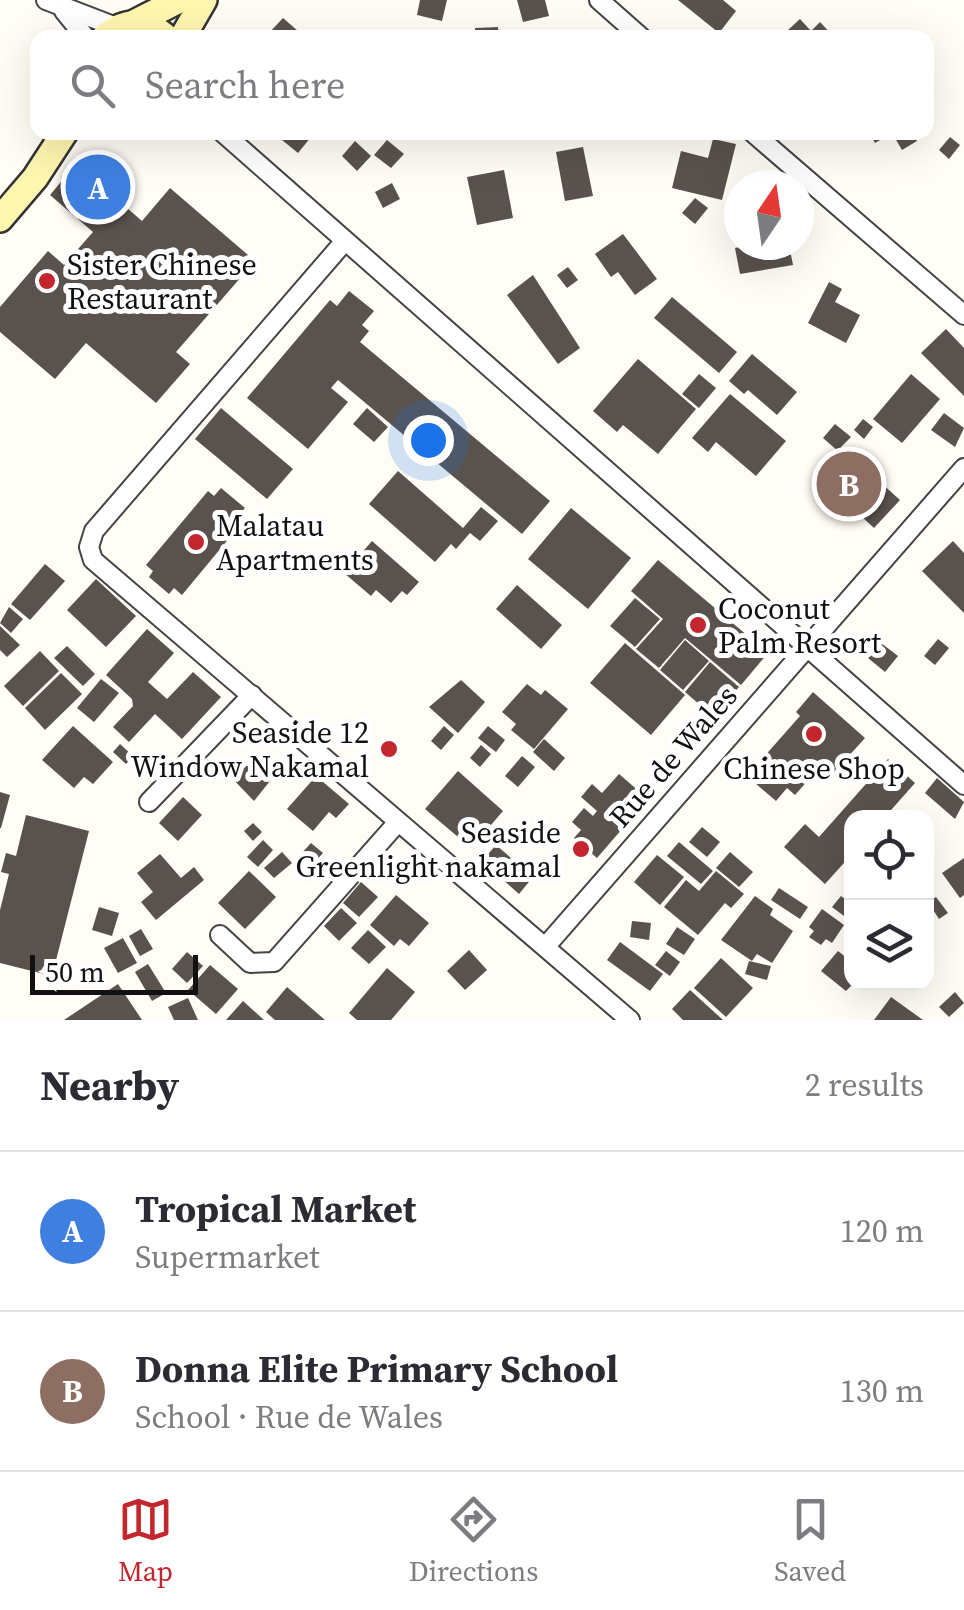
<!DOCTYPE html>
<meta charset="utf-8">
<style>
:root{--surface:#fff;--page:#f2f2f3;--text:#2b2b33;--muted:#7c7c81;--line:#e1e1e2;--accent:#c4262e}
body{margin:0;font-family:"Source Serif 4",serif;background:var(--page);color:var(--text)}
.controls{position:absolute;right:30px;bottom:30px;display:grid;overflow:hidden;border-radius:20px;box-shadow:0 10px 40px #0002}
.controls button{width:90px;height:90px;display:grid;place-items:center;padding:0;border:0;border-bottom:2px solid var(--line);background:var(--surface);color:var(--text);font:50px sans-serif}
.compass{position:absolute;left:724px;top:170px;width:90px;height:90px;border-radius:50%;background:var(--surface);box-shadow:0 10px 40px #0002;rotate:13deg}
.scale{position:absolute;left:30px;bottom:25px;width:168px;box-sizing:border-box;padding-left:10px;border:5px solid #111;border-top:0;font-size:28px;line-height:35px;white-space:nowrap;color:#111;-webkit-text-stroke:8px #fff;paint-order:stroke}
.you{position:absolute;left:428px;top:440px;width:35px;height:35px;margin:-25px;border:8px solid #fff;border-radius:50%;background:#1a73e8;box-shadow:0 0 0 15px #1a73e833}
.badge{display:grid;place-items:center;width:65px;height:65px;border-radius:50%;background:var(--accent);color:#fff;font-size:32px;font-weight:700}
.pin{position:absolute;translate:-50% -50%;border:5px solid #fff;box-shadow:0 2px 10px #0006}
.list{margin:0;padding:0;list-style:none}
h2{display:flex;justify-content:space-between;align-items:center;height:130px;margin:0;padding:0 40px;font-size:42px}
h2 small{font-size:32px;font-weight:400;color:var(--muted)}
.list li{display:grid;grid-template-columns:65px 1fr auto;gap:30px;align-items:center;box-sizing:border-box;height:160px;padding:0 40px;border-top:2px solid var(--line)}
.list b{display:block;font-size:38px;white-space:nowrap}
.list p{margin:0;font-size:32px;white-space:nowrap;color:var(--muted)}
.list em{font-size:32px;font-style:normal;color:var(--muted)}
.icon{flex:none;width:55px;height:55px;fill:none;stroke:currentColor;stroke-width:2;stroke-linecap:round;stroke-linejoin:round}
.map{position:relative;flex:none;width:964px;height:1020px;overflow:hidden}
.search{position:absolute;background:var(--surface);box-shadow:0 10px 40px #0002;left:30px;right:30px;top:30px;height:110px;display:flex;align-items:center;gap:25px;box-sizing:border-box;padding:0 35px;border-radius:20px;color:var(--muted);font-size:38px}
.sheet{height:450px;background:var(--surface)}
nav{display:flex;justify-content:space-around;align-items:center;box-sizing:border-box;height:140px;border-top:2px solid var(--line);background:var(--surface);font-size:28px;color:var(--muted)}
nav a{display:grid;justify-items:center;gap:5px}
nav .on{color:var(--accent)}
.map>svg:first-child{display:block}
.building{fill:#5a524d}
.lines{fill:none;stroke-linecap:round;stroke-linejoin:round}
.street-casing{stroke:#444;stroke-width:22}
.secondary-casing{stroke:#333;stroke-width:30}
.street{stroke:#fff;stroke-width:18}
.secondary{stroke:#fff6b0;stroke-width:25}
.poi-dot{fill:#c4262e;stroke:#fff;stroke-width:4}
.labels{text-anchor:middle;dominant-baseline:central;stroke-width:10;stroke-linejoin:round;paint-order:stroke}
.poi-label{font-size:30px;fill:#111;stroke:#fff;text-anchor:start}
.street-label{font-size:30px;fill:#111;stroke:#fff}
</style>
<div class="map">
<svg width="964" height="1020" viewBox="0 0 964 1020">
<rect width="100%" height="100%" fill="#fffdf5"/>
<g class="building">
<polygon points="420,0 447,0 442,21 417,15"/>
<polygon points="517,0 545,0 549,16 523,22"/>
<polygon points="678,0 723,0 736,11 719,33"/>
<polygon points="283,18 306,38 275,38 269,33"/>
<polygon points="800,19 811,31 820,22 835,38 795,38 788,30"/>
<polygon points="498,27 499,38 475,38 475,28"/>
<polygon points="280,132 305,132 311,137 298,153 277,136"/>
<polygon points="869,132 911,132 917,141 902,150 892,133 875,143"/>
<polygon points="950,137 960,145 949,159 939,150"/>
<polygon points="713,139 736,144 722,200 672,188 681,151 708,158"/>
<polygon points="387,140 404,154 391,168 374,155"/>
<polygon points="355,141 371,156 357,171 342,156"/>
<polygon points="583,147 593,196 565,201 556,152"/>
<polygon points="76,164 142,221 170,188 255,261 176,352 190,364 156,403 86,343 55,379 0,332 0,307 48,251 64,265 93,232 50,195"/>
<polygon points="504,170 513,218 477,225 467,177"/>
<polygon points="392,183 400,199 383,208 375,192"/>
<polygon points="695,198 708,208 695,224 682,213"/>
<polygon points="623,234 657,279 635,295 618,272 611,277 595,254"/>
<polygon points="749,245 789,245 793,265 740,274 735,248"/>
<polygon points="568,267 578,280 567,288 557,275"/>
<polygon points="533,275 580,348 558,364 507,295"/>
<polygon points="829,282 842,289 835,302 860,315 846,343 808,323"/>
<polygon points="349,291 374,311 362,325 369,331 360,342 550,501 522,534 338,380 331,388 348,402 308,449 247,398 330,300 337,306"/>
<polygon points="672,297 737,352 719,373 654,318"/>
<polygon points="946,329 964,348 964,396 921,353"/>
<polygon points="752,354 797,392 777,415 748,390 744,394 729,381"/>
<polygon points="638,359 696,409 658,454 623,425 617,432 593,411"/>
<polygon points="699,374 716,388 699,408 682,394"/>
<polygon points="911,374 940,399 902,443 873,419"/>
<polygon points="730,394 786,441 756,476 716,442 708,452 692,438"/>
<polygon points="221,408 293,469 267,499 195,439"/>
<polygon points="367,408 388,427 374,442 353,424"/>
<polygon points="944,413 964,428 955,447 931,430"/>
<polygon points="863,419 873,427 864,439 854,430"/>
<polygon points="835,424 851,437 841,447 900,500 874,528 817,476 839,452 823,438"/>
<polygon points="398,471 463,528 481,507 498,521 480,541 470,533 456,549 451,544 435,562 369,504"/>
<polygon points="221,488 245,508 239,514 245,519 182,595 174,588 169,594 149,577 153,571 146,565 208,491 214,496"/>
<polygon points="571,508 631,558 588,609 528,559"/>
<polygon points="372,541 419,582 407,595 402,591 391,603 376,590 371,596 344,573"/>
<polygon points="953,541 964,553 964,613 922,571"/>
<polygon points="658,560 768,653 741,685 685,638 659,668 636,649 663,619 631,591"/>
<polygon points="45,564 65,581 30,620 11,604"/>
<polygon points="96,579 136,616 106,647 67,610"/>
<polygon points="517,585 562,625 541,649 496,609"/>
<polygon points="635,598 660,619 635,647 610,626"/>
<polygon points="9,607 23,619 11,633 0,623"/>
<polygon points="0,626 20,645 7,657 0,650"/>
<polygon points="147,629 174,653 148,682 167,699 193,672 221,697 182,739 155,714 129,742 113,727 133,706 132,699 106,675"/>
<polygon points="938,639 949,648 935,665 924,656"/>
<polygon points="685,640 709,661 683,690 660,670"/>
<polygon points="625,643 685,695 651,735 590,683"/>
<polygon points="881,643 898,656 885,672 868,658"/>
<polygon points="67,646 95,674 83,686 54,658"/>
<polygon points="40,651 59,671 23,706 4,686"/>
<polygon points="710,662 739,687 714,717 685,692"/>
<polygon points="61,673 82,694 45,730 25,708"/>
<polygon points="101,679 119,693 94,722 77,708"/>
<polygon points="461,680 485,702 458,733 429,707"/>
<polygon points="527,684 541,695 545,690 568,709 534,749 511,730 516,724 502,712"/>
<polygon points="813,692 865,738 829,778 818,769 795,795 787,788 776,801 747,776 800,716 796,712"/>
<polygon points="73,726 113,762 93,784 84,777 74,788 42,760"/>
<polygon points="444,726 454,735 441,750 431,741"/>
<polygon points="488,726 505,740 496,752 478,738"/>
<polygon points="544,739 565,758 554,771 533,752"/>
<polygon points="120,744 133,756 126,764 113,752"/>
<polygon points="481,745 491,754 480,767 470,758"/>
<polygon points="522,756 535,767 518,787 505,776"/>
<polygon points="888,759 915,783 884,818 852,818 852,854 825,884 784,847 805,824 819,837"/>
<polygon points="238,760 270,781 254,801 227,773"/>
<polygon points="458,771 503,811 471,848 425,809"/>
<polygon points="619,774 648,799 597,858 574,838 581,830 572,822 584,808 593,816 597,811 581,797 592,784 602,793"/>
<polygon points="316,776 349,804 336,818 329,812 313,831 287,809"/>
<polygon points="937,778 964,802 955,819 925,793"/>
<polygon points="0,792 10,795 1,828 0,828"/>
<polygon points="183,797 202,815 178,841 159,823"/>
<polygon points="26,815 89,831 52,976 0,963 0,910 9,874 1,872 6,853 16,856"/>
<polygon points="253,823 262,832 253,841 244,831"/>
<polygon points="702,827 720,842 707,857 689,842"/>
<polygon points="263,840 273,850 258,867 247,857"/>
<polygon points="679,842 713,871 701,884 667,856"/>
<polygon points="311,843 323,853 313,864 301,854"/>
<polygon points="496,845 533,877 519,894 482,861"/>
<polygon points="282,852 292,863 274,878 264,868"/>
<polygon points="730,852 753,872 739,887 716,868"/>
<polygon points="160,854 181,878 194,867 204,880 156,920 141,902 153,892 137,873"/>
<polygon points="657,855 684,877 660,905 634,882"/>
<polygon points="964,858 964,895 960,898 942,873"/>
<polygon points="249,871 276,897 245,929 218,903"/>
<polygon points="716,871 744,894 731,908 725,903 698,935 664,907 686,880 699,891"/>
<polygon points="361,882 378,897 359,917 343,903"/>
<polygon points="779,888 808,907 800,919 771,900"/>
<polygon points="396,895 429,923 409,946 400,939 394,946 370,925"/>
<polygon points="755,896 773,909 770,915 793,931 772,963 757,954 752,961 721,940"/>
<polygon points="841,896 852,904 848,919 832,907"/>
<polygon points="936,897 948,913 939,919 928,902"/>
<polygon points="99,907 119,913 112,936 92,930"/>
<polygon points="341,908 357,923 339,941 324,926"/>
<polygon points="822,909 844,925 832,943 826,939 821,945 809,937 814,931 809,927"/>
<polygon points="632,921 651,923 649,940 630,937"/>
<polygon points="677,927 695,939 684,955 666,944"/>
<polygon points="141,929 153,949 140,956 129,936"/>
<polygon points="368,930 386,947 369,964 351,948"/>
<polygon points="123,938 137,963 118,973 104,948"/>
<polygon points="620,942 663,974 650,991 607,960"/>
<polygon points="469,950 487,970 465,990 447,971"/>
<polygon points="666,951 680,962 670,976 655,965"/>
<polygon points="838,951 852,962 852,985 846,991 821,971"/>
<polygon points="187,952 203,966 187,983 172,969"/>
<polygon points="721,958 753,988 726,1017 694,988"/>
<polygon points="749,961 771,966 767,980 745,974"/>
<polygon points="148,964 166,993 152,1001 135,972"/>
<polygon points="210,965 238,989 216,1014 188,990"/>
<polygon points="387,968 415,992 391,1020 357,1020 349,1013"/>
<polygon points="118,984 142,1020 64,1020"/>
<polygon points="287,987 325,1020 275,1020 266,1012"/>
<polygon points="690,990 723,1020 683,1020 672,1009"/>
<polygon points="955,992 964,1003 949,1017 939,1007"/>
<polygon points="891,997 923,1020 874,1020"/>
<polygon points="188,998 198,1020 174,1020 168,1007"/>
<polygon points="243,1001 264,1020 226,1020"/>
</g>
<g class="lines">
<defs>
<g id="street">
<polyline points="46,0 116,27"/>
<polyline points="599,0 642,38"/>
<polyline points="64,11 86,38"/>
<polyline points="222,132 964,785"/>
<polyline points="752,132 964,315"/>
<polyline points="344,242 94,531 89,547 93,560 630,1020"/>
<polyline points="149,802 252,695"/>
<polyline points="220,935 250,963 274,962 398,822"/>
<polyline points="546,946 964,468"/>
</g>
<g id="secondary">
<polyline points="136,22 179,0"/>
<path d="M104,38C125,19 146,19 167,38"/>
<polyline points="182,38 204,0"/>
<polyline points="0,219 35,178 65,132"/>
</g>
</defs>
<use href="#street" class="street-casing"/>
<use href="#secondary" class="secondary-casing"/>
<use href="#street" class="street"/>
<use href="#secondary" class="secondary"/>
</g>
<g class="poi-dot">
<circle cx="47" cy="281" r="10"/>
<circle cx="196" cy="542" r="10"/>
<circle cx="698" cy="625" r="10"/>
<circle cx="814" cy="734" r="10"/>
<circle cx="389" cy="749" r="10"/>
<circle cx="581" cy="849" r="10"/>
</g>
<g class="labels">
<g class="poi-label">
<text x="67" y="264">Sister Chinese<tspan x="67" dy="34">Restaurant</tspan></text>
<text x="216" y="525">Malatau<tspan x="216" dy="34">Apartments</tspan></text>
<text x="718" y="608">Coconut<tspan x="718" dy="34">Palm Resort</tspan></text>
<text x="369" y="732" text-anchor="end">Seaside 12<tspan x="369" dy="34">Window Nakamal</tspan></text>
<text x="814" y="768" text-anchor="middle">Chinese Shop</text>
<text x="561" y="832" text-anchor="end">Seaside<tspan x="561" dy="34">Greenlight nakamal</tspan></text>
</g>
<g class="street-label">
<text transform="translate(673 756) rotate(-49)">Rue de Wales</text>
</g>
</g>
</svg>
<div class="controls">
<button><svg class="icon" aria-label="locate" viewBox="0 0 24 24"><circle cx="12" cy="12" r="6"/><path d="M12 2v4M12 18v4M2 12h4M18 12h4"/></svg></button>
<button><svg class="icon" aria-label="layers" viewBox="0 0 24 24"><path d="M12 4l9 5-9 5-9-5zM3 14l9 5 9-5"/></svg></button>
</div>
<svg class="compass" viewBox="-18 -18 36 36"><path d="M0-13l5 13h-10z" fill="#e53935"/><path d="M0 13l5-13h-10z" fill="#7c7c81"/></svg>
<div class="scale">50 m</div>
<div class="you"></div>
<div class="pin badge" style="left:98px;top:187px;background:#3f7fe0">A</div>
<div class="pin badge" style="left:849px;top:484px;background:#8d6e63">B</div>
<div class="search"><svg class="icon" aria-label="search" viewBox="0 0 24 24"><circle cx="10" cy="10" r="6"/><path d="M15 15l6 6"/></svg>Search here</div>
</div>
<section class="sheet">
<h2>Nearby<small>2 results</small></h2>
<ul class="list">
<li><span class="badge" style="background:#3f7fe0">A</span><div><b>Tropical Market</b><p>Supermarket</p></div><em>120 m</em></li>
<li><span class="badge" style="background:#8d6e63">B</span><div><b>Donna Elite Primary School</b><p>School · Rue de Wales</p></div><em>130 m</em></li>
</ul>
</section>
<nav>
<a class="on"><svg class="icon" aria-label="map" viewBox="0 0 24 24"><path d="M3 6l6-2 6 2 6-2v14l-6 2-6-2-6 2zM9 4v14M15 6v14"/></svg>Map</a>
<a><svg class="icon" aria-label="directions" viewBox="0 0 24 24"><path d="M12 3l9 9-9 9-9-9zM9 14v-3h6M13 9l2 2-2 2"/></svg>Directions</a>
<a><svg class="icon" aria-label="saved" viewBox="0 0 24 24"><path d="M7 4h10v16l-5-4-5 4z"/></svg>Saved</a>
</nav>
